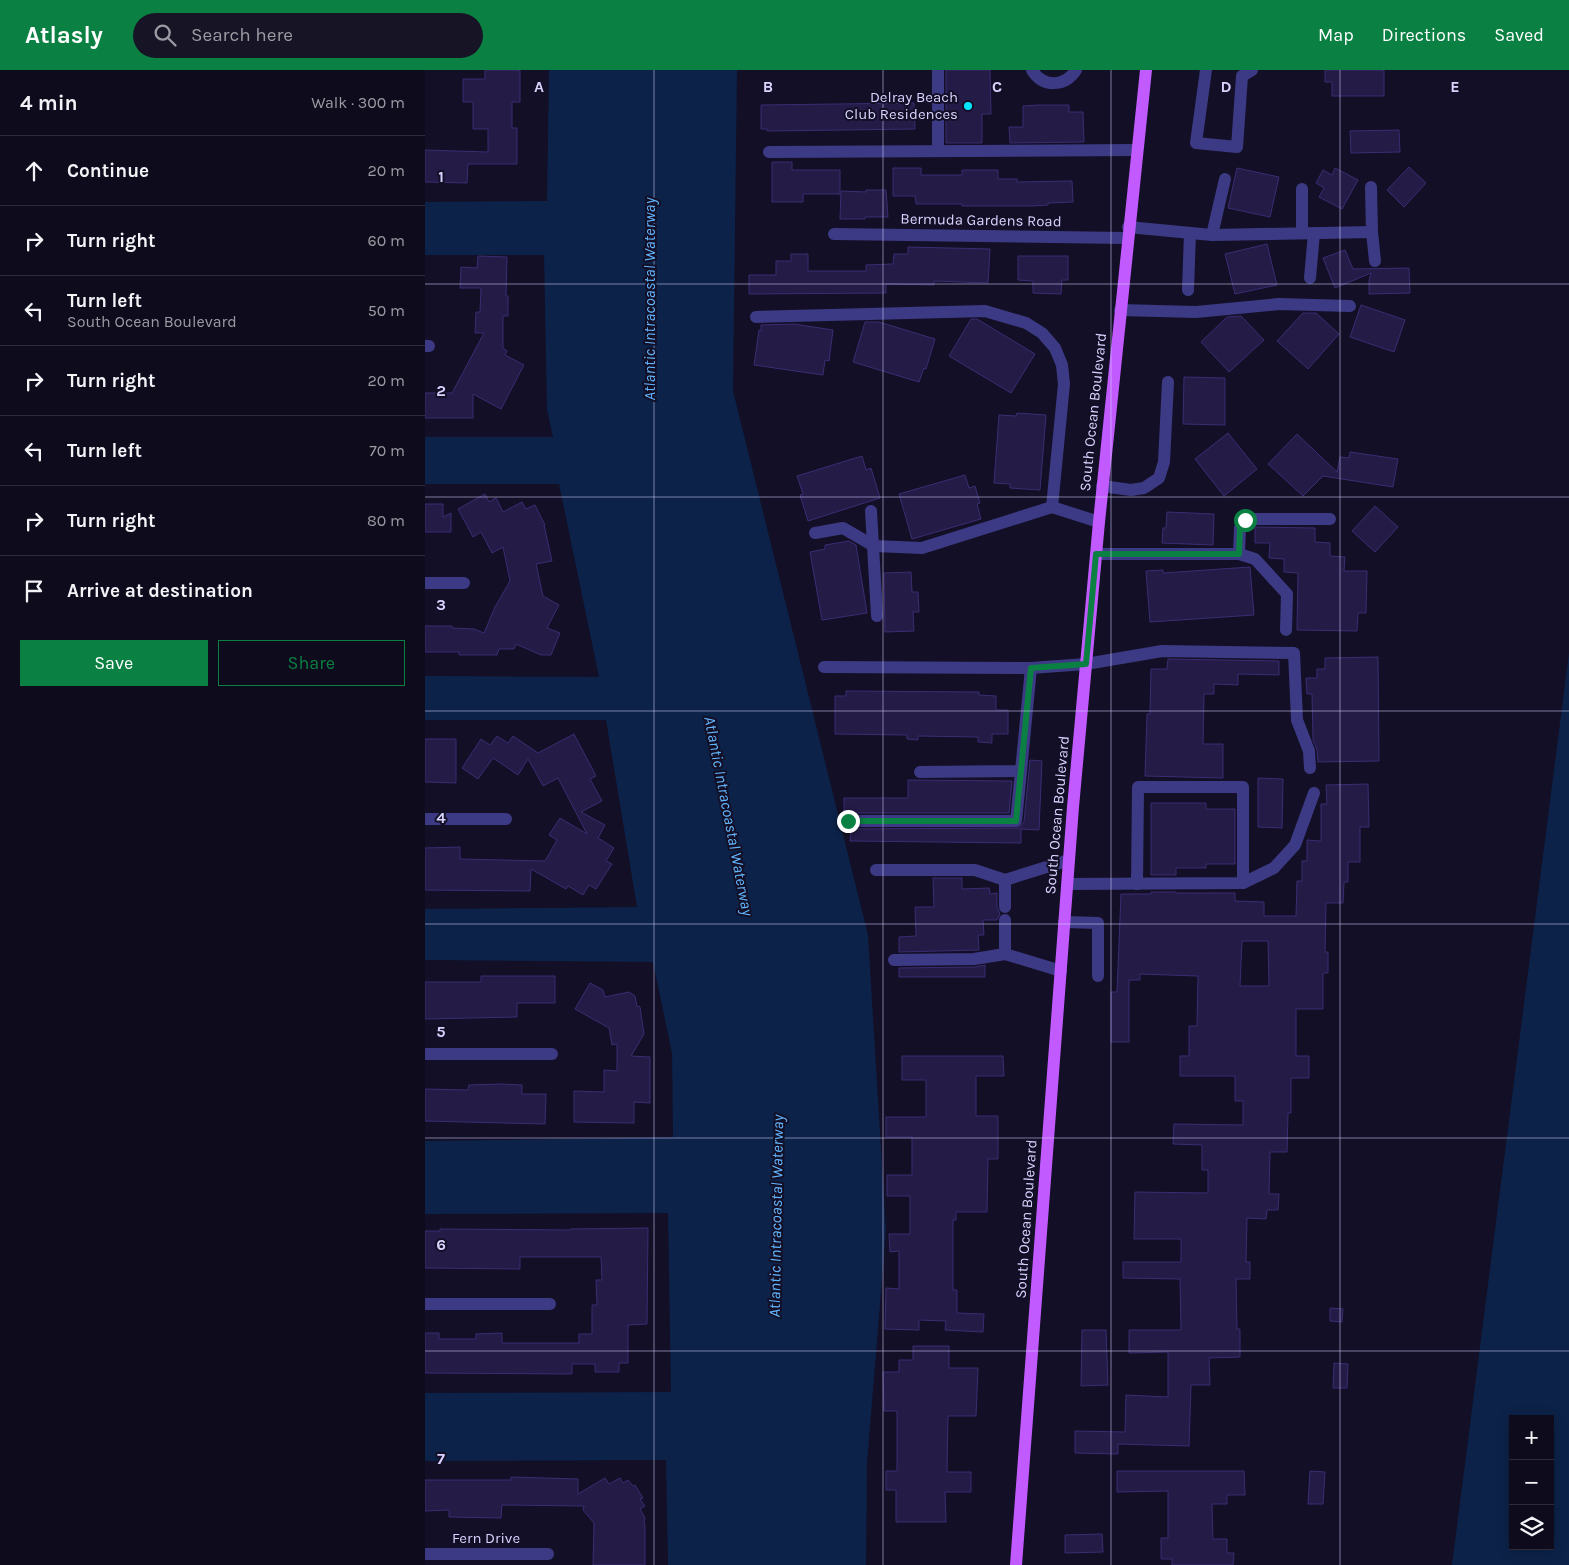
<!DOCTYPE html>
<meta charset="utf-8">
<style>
:root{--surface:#0e0b1c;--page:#171425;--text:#f1f3f6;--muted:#9b9ba3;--line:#2e2b3b;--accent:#0b8043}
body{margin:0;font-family:Karla,sans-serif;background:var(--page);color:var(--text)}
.controls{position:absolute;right:15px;bottom:15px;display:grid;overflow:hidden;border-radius:0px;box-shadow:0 2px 12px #0003}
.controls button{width:45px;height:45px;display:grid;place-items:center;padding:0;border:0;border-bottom:1px solid var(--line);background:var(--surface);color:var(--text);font:25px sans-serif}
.stop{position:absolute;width:15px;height:15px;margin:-11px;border:4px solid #0b8043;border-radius:50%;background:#fff}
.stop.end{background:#0b8043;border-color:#fff;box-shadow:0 1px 5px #0008}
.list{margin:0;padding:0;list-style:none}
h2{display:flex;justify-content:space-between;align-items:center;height:65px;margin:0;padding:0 20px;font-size:21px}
h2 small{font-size:16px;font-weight:400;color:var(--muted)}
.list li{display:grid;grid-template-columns:32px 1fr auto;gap:15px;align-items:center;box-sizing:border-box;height:70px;padding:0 20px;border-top:1px solid var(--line)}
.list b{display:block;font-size:19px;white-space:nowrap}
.list p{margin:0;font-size:16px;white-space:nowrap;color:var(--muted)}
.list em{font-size:16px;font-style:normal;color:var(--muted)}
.actions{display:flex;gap:10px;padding:15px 20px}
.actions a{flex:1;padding:11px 0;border:1px solid var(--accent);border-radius:0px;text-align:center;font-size:18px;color:var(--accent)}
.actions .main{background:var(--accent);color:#fff}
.icon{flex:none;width:28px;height:28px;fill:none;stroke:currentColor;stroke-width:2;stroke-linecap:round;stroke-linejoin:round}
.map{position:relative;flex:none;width:1144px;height:1495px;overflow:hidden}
header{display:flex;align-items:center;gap:30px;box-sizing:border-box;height:70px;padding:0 25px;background:var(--accent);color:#fff}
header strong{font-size:24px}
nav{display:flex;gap:28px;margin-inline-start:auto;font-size:18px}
.search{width:350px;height:45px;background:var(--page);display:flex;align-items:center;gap:12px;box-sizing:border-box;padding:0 18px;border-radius:28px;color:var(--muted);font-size:19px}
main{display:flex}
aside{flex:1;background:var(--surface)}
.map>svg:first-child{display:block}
.water{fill:#0c2248;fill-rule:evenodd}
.building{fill:#241b47;stroke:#3b2d73;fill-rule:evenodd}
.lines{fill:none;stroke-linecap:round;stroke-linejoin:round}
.minor{stroke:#3d3a85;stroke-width:12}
.major{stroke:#c25bff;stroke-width:12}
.route{stroke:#0b8043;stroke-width:6}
.grid{fill:none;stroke:#d9d4ff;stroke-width:1;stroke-opacity:0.55}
.poi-dot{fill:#00e5ff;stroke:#130f26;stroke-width:2}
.labels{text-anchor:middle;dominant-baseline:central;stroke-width:4;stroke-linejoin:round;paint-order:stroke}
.poi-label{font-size:15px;fill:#d9d4ff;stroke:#130f26;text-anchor:end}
.street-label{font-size:15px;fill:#d9d4ff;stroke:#130f26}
.water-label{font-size:16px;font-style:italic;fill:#62b6ff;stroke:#130f26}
.grid-label{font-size:16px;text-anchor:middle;font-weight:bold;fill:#d9d4ff;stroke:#130f26;stroke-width:4;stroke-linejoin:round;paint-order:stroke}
</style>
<header>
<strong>Atlasly</strong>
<div class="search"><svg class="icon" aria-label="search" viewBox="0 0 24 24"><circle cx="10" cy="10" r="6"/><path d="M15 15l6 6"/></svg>Search here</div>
<nav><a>Map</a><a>Directions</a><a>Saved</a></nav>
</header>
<main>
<aside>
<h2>4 min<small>Walk · 300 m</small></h2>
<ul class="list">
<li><svg class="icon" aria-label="ahead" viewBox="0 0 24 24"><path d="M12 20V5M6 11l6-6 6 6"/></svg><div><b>Continue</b></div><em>20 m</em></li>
<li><svg class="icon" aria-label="right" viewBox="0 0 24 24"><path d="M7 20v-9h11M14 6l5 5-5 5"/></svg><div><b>Turn right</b></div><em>60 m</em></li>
<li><svg class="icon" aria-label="left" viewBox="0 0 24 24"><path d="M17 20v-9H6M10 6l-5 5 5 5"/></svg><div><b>Turn left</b><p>South Ocean Boulevard</p></div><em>50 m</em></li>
<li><svg class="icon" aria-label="right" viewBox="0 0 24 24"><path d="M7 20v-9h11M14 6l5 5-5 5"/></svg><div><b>Turn right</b></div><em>20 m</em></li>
<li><svg class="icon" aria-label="left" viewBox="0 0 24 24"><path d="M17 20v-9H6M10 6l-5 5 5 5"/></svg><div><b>Turn left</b></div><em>70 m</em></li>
<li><svg class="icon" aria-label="right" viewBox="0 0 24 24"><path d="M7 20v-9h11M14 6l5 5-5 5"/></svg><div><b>Turn right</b></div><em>80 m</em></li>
<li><svg class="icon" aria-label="arrive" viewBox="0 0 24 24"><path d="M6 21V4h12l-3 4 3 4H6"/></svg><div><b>Arrive at destination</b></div></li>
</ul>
<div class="actions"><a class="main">Save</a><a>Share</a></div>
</aside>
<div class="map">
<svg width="1144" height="1495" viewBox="0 0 1144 1495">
<rect width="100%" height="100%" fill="#130f26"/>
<g class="water">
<polygon points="124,0 312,0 308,321 443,865 461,1161 442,1393 441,1495 243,1495 241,1390 0,1391 0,1323 246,1322 243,1143 0,1144 0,1071 248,1067 247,983 228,892 0,890 0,839 212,837 181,650 0,650 0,606 174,607 134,414 0,414 0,367 128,367 122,340 119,185 0,185 0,132 122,131"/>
<path d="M1144,583V1495H1027ZM1088,1349H1125V1476H1088Z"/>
</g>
<g class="building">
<polygon points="60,0 95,0 95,32 87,32 87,58 92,58 92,94 43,94 42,113 0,112 0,80 63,82 63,59 48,59 48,32 38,32 38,9 60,9"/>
<polygon points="521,0 565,0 566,44 557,44 557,73 521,73"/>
<polygon points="900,0 959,0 959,26 907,26 907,12 900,12"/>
<polygon points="489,33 490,59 342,61 342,59 336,59 336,35"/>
<polygon points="613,35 644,35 644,42 658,42 659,72 585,73 584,57 598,57 598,36"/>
<polygon points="974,60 975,82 926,83 925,61"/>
<polygon points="347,92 367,92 367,100 415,100 415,124 378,124 378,132 347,132"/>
<polygon points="984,97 1001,113 979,137 962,120"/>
<polygon points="468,98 496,98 496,105 537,105 537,100 573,100 573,109 592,109 592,112 647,111 648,132 623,133 623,135 607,136 537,136 537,134 491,134 490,126 468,126"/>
<polygon points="812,98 854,107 845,147 803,138"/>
<polygon points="910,98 933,110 917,139 894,127 899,118 891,113 898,100 907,105"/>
<polygon points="441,120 461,120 463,147 440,147 440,149 415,149 416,121 441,122"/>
<polygon points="842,174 852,215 810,224 800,184"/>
<polygon points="483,177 565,179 563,213 509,211 509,215 461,214 461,223 324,224 324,205 351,205 351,191 366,191 366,184 383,184 383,201 441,201 441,195 468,194 469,184 483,184"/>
<polygon points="920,180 928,199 984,198 985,223 944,224 944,211 946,203 910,218 898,188"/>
<polygon points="53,186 82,187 81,226 83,226 83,246 78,246 78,278 82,281 80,285 99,295 76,339 48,324 48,348 0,348 0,323 27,323 59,263 50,263 51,242 55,242 56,218 35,218 36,197 52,198"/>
<polygon points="593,186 643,186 643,210 637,210 636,224 608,223 608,211 593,210"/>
<polygon points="936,235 980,250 969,282 925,267"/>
<polygon points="878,243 891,243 914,264 883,299 852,271"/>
<polygon points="816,246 839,270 804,302 776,272 802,247"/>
<polygon points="546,249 552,249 610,284 586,323 524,286"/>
<polygon points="440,252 454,252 510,269 501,299 499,298 494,312 428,292"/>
<polygon points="369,254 408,260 404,291 400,290 398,305 329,295 334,260 336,261 336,255"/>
<polygon points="759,307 800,308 800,355 758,354"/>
<polygon points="592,343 621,345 615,420 585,418 585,414 569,413 574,345 591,346"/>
<polygon points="803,363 832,399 799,426 770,389"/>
<polygon points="872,364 912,402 915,387 924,388 925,382 973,389 968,417 898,406 878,426 843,394"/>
<polygon points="437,386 441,400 446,398 455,428 383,451 375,425 378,424 372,406"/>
<polygon points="540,405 544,418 550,416 555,433 552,434 556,449 487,469 474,424"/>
<polygon points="60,424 64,432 71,428 78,442 97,432 101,439 110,435 120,455 119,455 127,491 111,494 118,526 134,535 122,558 135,563 126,585 116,585 91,574 89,579 74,579 72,585 34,585 34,582 0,582 0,556 27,556 27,558 49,559 59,563 70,537 85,511 78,477 67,483 56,462 48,467 33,439"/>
<polygon points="0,434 18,434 18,447 26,443 26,462 0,462"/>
<polygon points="950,436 973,457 950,482 927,461"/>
<polygon points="742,442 789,444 788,475 737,473 738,458 741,458"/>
<polygon points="830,457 890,458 890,472 905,473 905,486 920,487 919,501 942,501 941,543 933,543 932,561 872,560 873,503 859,502 859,489 844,488 845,473 830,473"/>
<polygon points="424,471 431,475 442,543 397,550 385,482 400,479 400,475"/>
<polygon points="825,497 829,545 725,552 721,501 738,500 738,503"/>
<polygon points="486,502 487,522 493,522 494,542 488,542 489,561 460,562 459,503"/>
<polygon points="953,587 954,691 893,692 892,680 888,670 887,624 882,624 881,608 892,608 892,599 900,599 900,588"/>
<polygon points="743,589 854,591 854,605 813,604 813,615 789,614 789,624 779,624 778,674 798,674 798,708 720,706 722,644 725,644 726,599 742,599"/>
<polygon points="421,621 554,622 554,625 571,626 571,640 583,640 583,664 567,664 567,673 553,672 553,667 493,666 493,670 482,669 482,665 410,664 410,626 421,626"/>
<polygon points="149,664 171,706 165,709 177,731 156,742 180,755 173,768 189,778 181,791 187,794 171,819 164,815 158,825 143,816 141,819 106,799 105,821 0,820 0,778 35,777 35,789 120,791 132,770 124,765 135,748 162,764 133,708 118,716 103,689 93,705 68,688 53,709 37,698 56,669 65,675 72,666 83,673 88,666 113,683"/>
<polygon points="0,669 31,669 31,713 0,712"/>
<polygon points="605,690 617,691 614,760 596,759 596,773 425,771 426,759 594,758 599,752"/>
<polygon points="833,708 858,709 857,758 833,757"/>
<polygon points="483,710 587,711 584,743 419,743 419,728 483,728"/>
<path d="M943,714L944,757H935V792H923V812H919L918,833H901L900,882H903V903H898V939H871V986H884V1008H866V1043H863L862,1082H845L844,1124H854L853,1140H842L841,1149L822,1148L821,1192H825V1209H811L812,1259H815V1287L784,1288L785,1315H766L764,1376L693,1374V1384L650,1383V1361L700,1362L701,1325L743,1327V1282L704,1283V1260H756L755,1209L698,1208V1192H756V1169H709L710,1122L783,1123V1100H777V1075L748,1074L749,1054L818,1055V1031H810V1006H755V986H764V956H772L773,906L715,904V910H704V972H686V922H692L696,824H726V822H751V823H810V831L839,832V846H871L872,811H877V791H882V770L896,771V734H902L901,715ZM817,871H843L844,916H815Z"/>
<polygon points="726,733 781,733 781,739 810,739 810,794 781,794 781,798 751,798 751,805 726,805"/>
<polygon points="508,808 537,808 537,819 564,818 565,824 572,823 572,837 575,844 572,850 558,850 559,865 553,865 554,880 474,882 474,867 491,866 490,837 509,837"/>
<polygon points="560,895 560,907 474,907 474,898 549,897"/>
<polygon points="56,906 130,906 130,933 92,933 92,947 0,949 0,912 56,912"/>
<polygon points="165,913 178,920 180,927 204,922 210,926 212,936 215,937 219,964 206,986 225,987 225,1033 209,1032 209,1053 149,1052 149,1021 179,1022 179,1000 192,1001 192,974 187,975 184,958 150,939"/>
<polygon points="477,986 578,986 579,1006 551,1006 551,1046 573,1046 573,1089 563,1089 562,1142 531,1142 531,1150 528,1150 528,1220 532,1220 532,1243 559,1244 558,1262 520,1260 521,1251 494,1250 494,1260 460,1259 461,1218 474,1219 474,1181 465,1182 464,1164 485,1164 485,1126 462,1126 462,1105 487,1105 487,1067 461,1067 461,1047 501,1047 501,1010 477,1010"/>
<polygon points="76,1014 97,1015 97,1024 121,1024 120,1054 0,1051 0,1019 43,1020 44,1015"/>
<polygon points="223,1158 222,1254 203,1255 203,1293 194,1293 194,1302 170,1302 170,1294 147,1294 147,1304 0,1303 0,1263 14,1263 14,1269 51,1269 51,1264 77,1263 77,1273 154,1273 154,1264 167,1264 167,1235 172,1235 171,1210 177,1210 176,1187 95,1187 95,1199 0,1198 0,1161 15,1161 15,1159 145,1160 145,1159"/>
<polygon points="905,1238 918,1239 917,1252 905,1251"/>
<polygon points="657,1260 681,1260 683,1315 656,1316"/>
<polygon points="488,1276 524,1276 524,1298 553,1298 551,1346 523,1346 522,1402 546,1402 546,1422 520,1422 521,1452 471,1452 471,1420 461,1420 461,1401 472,1401 472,1341 459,1341 458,1302 474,1302 474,1290 488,1290"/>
<polygon points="909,1293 923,1294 922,1318 908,1318"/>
<polygon points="692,1401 819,1401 820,1425 802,1425 802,1434 787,1434 788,1469 802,1469 802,1483 809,1483 808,1495 747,1495 747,1489 736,1489 736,1468 743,1468 743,1421 692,1422"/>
<polygon points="885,1401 900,1402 898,1434 883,1434"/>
<polygon points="86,1407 153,1409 153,1424 180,1408 184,1414 195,1408 198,1413 203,1410 208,1416 210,1415 218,1428 215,1429 220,1436 215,1439 220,1448 219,1453 220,1455 220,1495 168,1495 169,1453 158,1440 159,1436 77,1435 76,1448 24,1447 24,1440 0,1441 0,1410 86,1410"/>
<polygon points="677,1464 678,1482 640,1483 640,1465"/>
</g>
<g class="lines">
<g class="minor">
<path d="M607,0C618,18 640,17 651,0"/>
<polyline points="781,0 771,73 812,77 817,6 827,0"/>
<polyline points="513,81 513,0"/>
<polyline points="344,82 712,80"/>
<polyline points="946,117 947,162 950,191"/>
<polyline points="877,119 877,163"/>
<polyline points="703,157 787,165 947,162"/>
<polyline points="409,164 702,168"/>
<polyline points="787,165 800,109"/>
<polyline points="885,208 889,163"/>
<polyline points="763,220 765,163"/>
<polyline points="695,240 771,242 854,234 925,236"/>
<polyline points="331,247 560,241 601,253 617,263 630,278 637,295 639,314 627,437"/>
<polyline points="0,276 4,276"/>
<polyline points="677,416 706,420 719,418 734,408 739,392 743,312"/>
<polyline points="446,441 452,546"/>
<polyline points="390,463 418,458 449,476 497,478 627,437 674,452"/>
<polyline points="671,484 814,484 830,489 862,524 861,560"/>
<polyline points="814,484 815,458 820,451 826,449 905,449"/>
<polyline points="0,513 39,513"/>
<polyline points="399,597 606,598 661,594 737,581 869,583 872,650 884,681 885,698"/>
<polyline points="495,702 596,701 606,598"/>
<polyline points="0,749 81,749"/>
<polyline points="423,751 591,751 596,701"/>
<polyline points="451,800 550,800 580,810"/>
<polyline points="643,814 818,813 849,798 870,775 889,723"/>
<polyline points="712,814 713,717 818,717 818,813"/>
<polyline points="580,837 580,810 644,790"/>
<polyline points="580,850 580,884 636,901"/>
<polyline points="639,852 673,853 673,906"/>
<polyline points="469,890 549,889 580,884"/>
<polyline points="0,984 127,984"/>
<polyline points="0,1234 125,1234"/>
<polyline points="0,1484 123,1484"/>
</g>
<polyline class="major" points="591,1495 648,737 674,452 721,0"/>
</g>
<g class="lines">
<polyline class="route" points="423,751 591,751 606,598 661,594 671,484 814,484 815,458 820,450"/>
</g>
<path class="grid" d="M229,0V1495M458,0V1495M686,0V1495M915,0V1495M0,214H1144M0,427H1144M0,641H1144M0,854H1144M0,1068H1144M0,1281H1144"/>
<circle class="poi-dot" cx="543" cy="36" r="5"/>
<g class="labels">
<g class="poi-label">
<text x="533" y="27">Delray Beach<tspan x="533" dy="17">Club Residences</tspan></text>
</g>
<g class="street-label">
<text transform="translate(556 150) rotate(1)">Bermuda Gardens Road</text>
<text transform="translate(668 342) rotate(-84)">South Ocean Boulevard</text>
<text transform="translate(632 745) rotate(-85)">South Ocean Boulevard</text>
<text transform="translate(601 1149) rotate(-86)">South Ocean Boulevard</text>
<text x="61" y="1468">Fern Drive</text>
</g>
<g class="water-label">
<text transform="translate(224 229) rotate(-90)">Atlantic Intracoastal Waterway</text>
<text transform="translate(304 746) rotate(79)">Atlantic Intracoastal Waterway</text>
<text transform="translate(351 1146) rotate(-89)">Atlantic Intracoastal Waterway</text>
</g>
</g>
<g class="grid-label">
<text x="114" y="22">A</text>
<text x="343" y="22">B</text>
<text x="572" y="22">C</text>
<text x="801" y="22">D</text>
<text x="1030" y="22">E</text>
<text x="16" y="112">1</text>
<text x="16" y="326">2</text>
<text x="16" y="540">3</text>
<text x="16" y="753">4</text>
<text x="16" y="967">5</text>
<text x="16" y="1180">6</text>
<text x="16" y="1394">7</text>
</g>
</svg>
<div class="controls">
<button>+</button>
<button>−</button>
<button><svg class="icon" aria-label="layers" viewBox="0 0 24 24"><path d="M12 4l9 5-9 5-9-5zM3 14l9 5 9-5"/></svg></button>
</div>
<div class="stop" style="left:820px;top:450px"></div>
<div class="stop end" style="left:423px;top:751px"></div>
</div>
</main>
